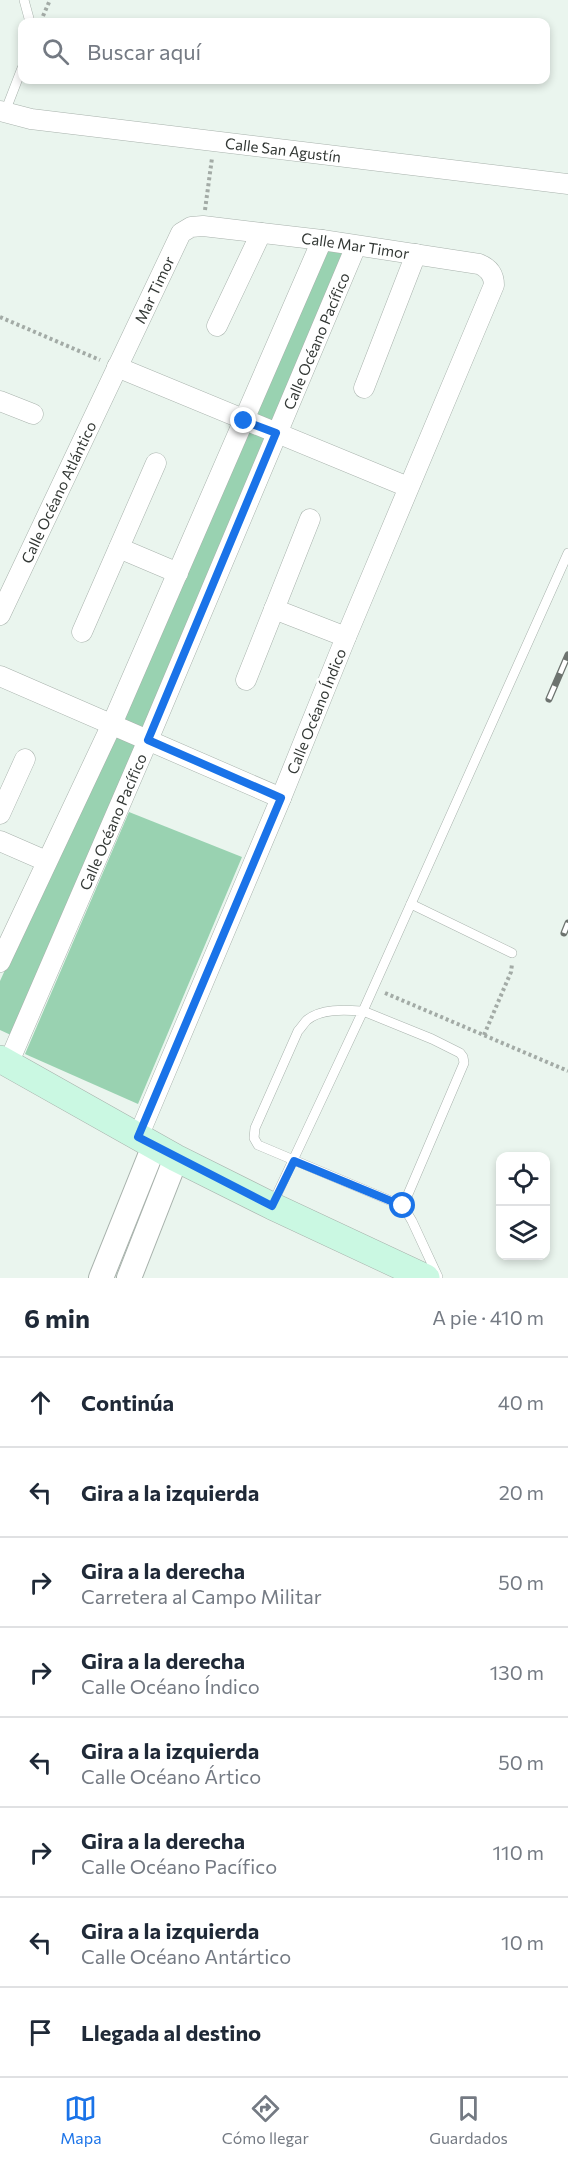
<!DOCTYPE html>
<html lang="es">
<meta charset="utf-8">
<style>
:root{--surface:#fff;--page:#f6f6f7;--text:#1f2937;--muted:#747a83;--line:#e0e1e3;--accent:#1a73e8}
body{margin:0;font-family:Commissioner,sans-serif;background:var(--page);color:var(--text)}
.controls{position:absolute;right:18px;bottom:18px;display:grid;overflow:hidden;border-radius:12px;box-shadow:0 3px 9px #0003}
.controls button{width:54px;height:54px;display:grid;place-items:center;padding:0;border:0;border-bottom:2px solid var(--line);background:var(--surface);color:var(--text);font:30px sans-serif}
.stop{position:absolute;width:18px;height:18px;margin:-14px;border:4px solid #1a73e8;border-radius:50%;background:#fff}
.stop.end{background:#1a73e8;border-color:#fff;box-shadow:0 2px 6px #0008}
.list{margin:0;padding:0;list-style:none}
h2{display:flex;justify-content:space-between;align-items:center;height:78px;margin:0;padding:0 24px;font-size:26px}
h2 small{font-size:20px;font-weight:400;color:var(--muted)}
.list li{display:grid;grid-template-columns:39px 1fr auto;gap:18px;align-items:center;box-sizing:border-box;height:90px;padding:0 24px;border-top:2px solid var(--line)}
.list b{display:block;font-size:22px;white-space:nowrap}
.list p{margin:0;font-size:20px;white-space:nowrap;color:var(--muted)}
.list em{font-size:20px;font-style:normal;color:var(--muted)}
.icon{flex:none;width:33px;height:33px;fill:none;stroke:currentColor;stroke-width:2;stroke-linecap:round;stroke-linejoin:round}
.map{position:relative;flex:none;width:568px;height:1278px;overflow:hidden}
.search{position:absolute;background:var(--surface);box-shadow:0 3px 9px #0003;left:18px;right:18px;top:18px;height:66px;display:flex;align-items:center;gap:15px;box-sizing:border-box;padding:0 21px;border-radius:12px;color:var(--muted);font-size:22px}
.sheet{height:798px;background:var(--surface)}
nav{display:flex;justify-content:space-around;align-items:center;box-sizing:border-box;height:84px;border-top:2px solid var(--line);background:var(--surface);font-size:16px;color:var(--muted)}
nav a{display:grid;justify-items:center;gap:3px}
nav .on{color:var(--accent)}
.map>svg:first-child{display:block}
.green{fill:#99d2b1}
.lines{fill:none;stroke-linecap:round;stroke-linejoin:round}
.service-casing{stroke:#a8b2ac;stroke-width:10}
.minor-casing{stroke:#a8b2ac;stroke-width:21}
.tertiary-casing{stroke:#a8b2ac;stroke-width:26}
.secondary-casing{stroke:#a8b2ac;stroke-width:28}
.path{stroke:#a3aba6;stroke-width:4;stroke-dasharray:3 3;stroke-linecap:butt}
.service{stroke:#fff;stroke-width:9}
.minor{stroke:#fff;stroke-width:20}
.tertiary{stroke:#fff;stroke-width:24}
.secondary{stroke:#caf8e2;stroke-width:27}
.rail-casing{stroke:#6d736f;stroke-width:7}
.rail{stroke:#fff;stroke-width:4.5;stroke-dasharray:14;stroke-linecap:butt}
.route{stroke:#1a73e8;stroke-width:8}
.labels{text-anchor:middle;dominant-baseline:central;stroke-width:5;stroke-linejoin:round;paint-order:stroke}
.street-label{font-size:15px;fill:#333835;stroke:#fff}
</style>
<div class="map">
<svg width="568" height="1278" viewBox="0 0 568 1278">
<rect width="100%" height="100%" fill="#eaf5ee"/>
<g class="green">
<polygon points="326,247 344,250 13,1036 0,1030 0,981 114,729"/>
<polygon points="129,812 242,857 138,1104 25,1054"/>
</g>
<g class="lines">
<defs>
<g id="service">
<polyline points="24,0 30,22"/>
<polyline points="5,112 22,68"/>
<polyline points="411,904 512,953"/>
<path d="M272,1205L363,1011C346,1010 322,1008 307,1020C304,1023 301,1028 298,1031L255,1128L254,1138L258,1145L403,1206"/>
<polyline points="438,1277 412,1221 403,1206 464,1063 463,1057 460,1053 432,1039 363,1011 568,553"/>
</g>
<g id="minor">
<path id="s1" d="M0,111L31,119L568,184"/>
<polyline points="217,326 261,233"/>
<polyline points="117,367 408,487"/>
<polyline points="364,388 416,254"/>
<polyline points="0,401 33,414"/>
<polyline points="119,548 178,573"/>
<polyline points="274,609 346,637"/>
<path id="s2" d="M0,615L181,233L191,227L203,226L322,240L479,264C489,268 494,275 494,285L346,637L281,798L138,1137"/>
<polyline points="82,632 156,463"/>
<polyline points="0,676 281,798"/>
<polyline points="246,680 310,519"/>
<polyline points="0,814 25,759"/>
<polyline points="0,841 46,861"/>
<polyline points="0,962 112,724 322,240"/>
<path id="s3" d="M8,1064L148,740L356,246"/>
</g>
<g id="tertiary">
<polyline points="101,1278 154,1146"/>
<polyline points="129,1278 176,1158"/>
</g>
<polyline id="secondary" points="0,1059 176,1158 272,1206 426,1278"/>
</defs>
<use href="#service" class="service-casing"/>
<use href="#minor" class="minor-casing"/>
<use href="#tertiary" class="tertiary-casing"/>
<use href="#secondary" class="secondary-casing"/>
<g class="path">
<polyline points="43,16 50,0"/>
<polyline points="205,210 212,158"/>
<polyline points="0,317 100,360"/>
<polyline points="385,993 568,1071"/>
<polyline points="484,1035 511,972 512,964"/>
</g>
<use href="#service" class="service"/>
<use href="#minor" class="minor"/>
<use href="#tertiary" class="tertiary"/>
<use href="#secondary" class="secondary"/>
<defs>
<g id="rail">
<polyline points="549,699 568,655"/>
<polyline points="564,933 568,923"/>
</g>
</defs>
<use href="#rail" class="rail-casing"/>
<use href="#rail" class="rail"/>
</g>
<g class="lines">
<polyline class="route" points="244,421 276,433 148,740 281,798 138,1137 272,1206 294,1161 403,1206"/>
</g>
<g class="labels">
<g class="street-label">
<text stroke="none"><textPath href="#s1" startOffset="286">Calle San Agustín</textPath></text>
<text stroke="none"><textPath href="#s2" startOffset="600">Calle Mar Timor</textPath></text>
<text stroke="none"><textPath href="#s2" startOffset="360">Mar Timor</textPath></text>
<text stroke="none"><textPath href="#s3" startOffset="786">Calle Océano Pacífico</textPath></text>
<text stroke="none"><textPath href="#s2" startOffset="136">Calle Océano Atlántico</textPath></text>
<text transform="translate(316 711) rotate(-68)">Calle Océano Índico</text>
<text stroke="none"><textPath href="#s3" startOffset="264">Calle Océano Pacífico</textPath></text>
</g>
</g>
</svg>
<div class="controls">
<button><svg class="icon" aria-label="locate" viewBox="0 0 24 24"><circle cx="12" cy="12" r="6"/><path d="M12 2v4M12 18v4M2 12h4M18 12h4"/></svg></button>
<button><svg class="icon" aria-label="layers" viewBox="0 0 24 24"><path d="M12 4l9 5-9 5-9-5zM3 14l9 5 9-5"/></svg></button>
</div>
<div class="stop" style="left:403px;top:1206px"></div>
<div class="stop end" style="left:244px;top:421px"></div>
<div class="search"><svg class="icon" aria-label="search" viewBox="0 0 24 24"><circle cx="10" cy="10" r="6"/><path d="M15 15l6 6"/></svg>Buscar aquí</div>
</div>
<section class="sheet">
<h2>6 min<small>A pie · 410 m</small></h2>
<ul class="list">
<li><svg class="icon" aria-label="ahead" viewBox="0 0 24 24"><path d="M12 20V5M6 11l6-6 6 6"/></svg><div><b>Continúa</b></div><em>40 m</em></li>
<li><svg class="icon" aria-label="left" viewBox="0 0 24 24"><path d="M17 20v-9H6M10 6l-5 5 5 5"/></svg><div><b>Gira a la izquierda</b></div><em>20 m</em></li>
<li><svg class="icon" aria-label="right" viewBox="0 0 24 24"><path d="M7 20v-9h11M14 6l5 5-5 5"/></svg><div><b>Gira a la derecha</b><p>Carretera al Campo Militar</p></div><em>50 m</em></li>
<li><svg class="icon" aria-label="right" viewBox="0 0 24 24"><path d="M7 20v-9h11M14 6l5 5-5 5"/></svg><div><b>Gira a la derecha</b><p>Calle Océano Índico</p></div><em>130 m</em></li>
<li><svg class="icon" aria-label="left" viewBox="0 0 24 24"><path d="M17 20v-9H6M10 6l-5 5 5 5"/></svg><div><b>Gira a la izquierda</b><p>Calle Océano Ártico</p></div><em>50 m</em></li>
<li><svg class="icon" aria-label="right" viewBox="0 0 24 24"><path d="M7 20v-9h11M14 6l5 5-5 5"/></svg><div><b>Gira a la derecha</b><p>Calle Océano Pacífico</p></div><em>110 m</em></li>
<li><svg class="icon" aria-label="left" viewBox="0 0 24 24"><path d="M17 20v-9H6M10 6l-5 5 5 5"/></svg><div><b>Gira a la izquierda</b><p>Calle Océano Antártico</p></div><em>10 m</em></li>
<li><svg class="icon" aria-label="arrive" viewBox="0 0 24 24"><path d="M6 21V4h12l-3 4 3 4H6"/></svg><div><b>Llegada al destino</b></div></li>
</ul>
</section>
<nav>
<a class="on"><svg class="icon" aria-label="map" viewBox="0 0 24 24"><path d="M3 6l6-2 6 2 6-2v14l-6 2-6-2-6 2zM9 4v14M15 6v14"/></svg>Mapa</a>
<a><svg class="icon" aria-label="directions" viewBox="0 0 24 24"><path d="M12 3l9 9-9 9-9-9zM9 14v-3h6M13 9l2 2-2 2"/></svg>Cómo llegar</a>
<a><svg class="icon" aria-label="saved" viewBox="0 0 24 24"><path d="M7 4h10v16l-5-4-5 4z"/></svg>Guardados</a>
</nav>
